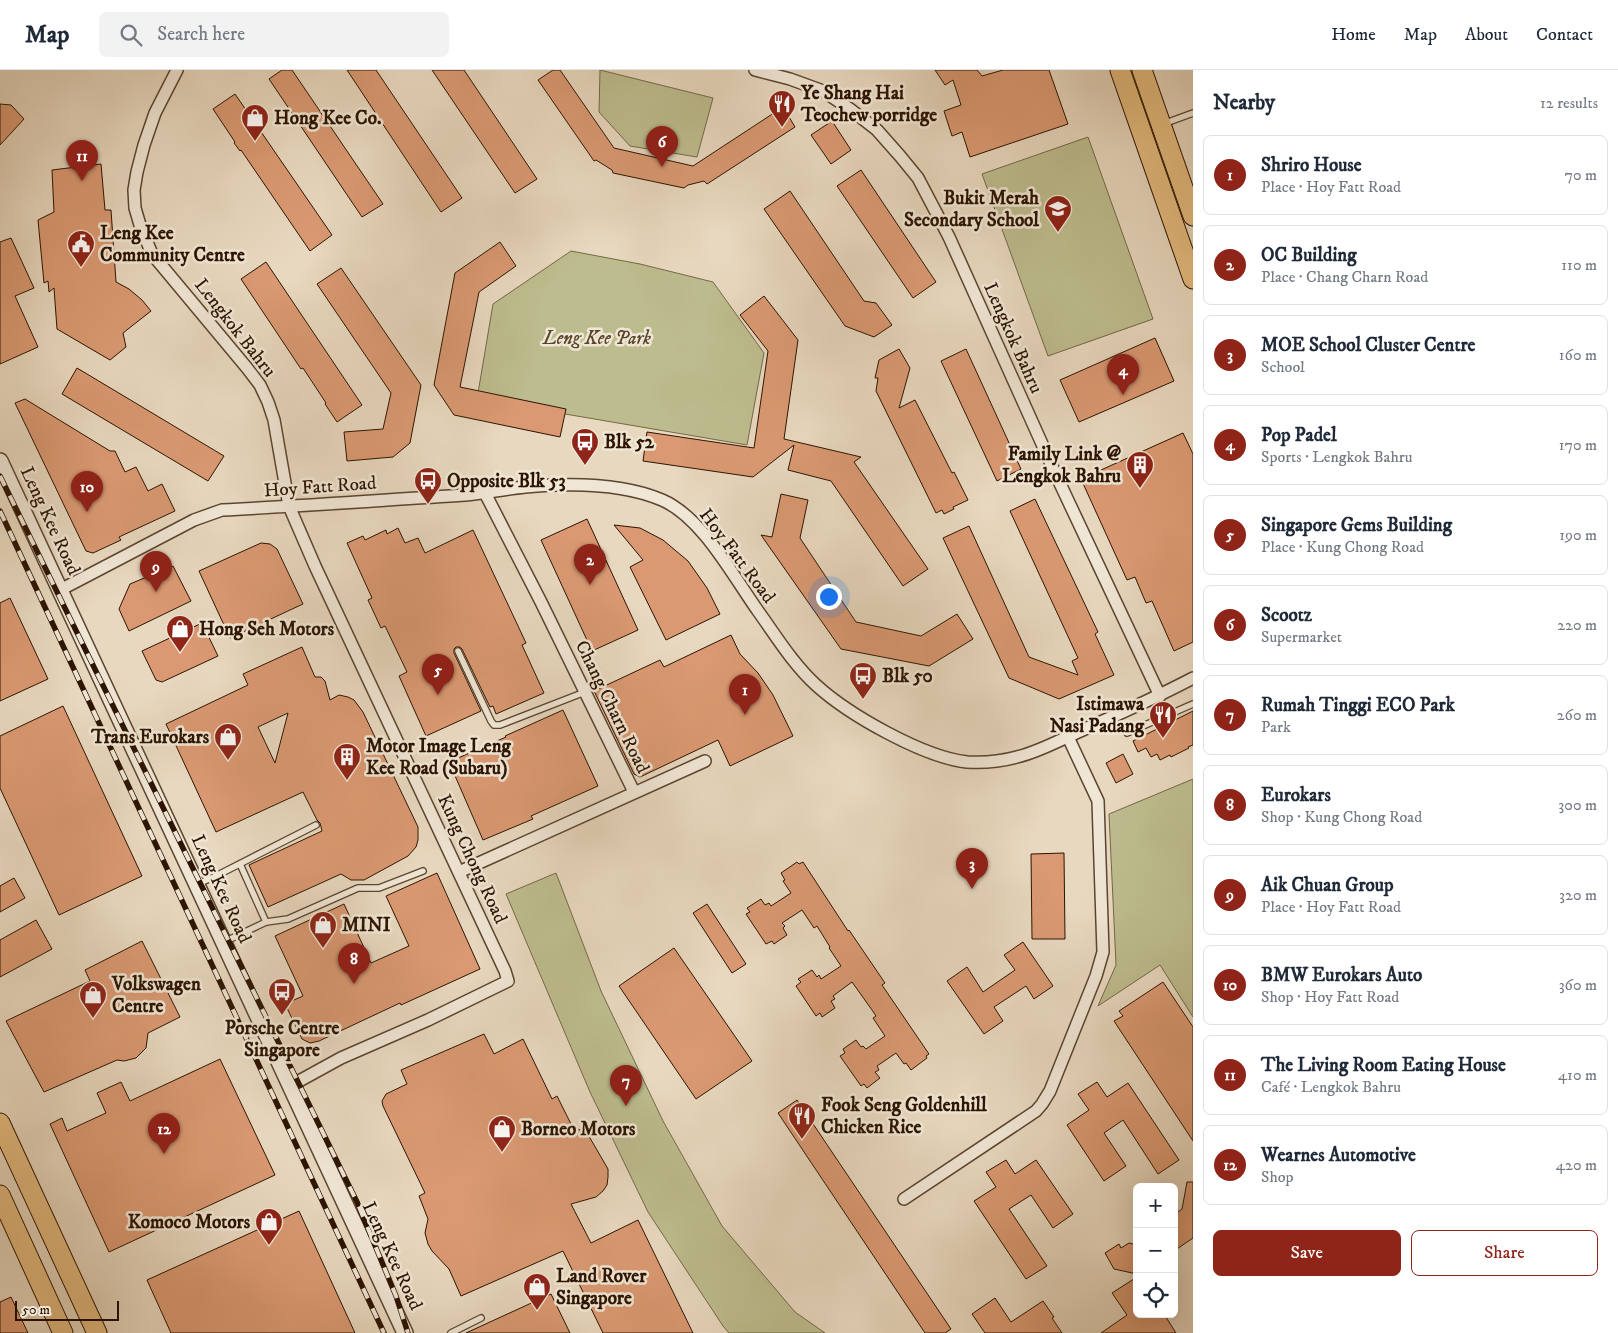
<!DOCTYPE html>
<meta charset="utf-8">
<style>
:root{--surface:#fff;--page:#f2f2f3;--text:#1f2937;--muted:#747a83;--line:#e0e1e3;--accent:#8f2418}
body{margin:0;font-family:"IM FELL DW Pica",serif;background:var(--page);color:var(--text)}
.controls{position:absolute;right:15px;bottom:15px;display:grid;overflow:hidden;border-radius:8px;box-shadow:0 5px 20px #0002}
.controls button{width:45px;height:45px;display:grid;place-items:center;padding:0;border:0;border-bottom:1px solid var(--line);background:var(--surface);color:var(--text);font:25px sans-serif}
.scale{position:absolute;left:15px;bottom:12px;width:104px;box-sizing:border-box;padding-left:5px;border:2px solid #2c1401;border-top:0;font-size:14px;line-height:18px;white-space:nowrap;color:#2c1401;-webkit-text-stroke:4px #f0e6d5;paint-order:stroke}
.you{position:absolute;left:828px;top:526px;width:18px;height:18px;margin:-12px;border:4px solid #fff;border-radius:50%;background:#1a73e8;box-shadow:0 0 0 8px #1a73e833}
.badge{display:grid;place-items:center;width:32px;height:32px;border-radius:50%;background:var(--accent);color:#fff;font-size:16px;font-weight:700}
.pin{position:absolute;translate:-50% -41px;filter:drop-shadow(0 1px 2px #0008)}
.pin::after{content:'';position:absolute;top:26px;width:18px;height:15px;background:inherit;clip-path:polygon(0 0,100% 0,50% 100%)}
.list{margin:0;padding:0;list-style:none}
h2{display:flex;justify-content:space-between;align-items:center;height:65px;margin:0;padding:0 20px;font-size:21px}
h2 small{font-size:16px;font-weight:400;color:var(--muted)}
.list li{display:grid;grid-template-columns:32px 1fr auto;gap:15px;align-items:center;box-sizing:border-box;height:80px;margin:0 10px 10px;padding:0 10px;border:1px solid var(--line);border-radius:8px}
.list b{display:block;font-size:19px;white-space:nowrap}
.list p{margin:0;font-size:16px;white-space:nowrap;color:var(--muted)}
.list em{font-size:16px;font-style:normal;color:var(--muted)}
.actions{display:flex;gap:10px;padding:15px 20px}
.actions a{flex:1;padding:11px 0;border:1px solid var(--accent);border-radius:8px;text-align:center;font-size:18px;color:var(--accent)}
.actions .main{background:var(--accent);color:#fff}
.icon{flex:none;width:28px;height:28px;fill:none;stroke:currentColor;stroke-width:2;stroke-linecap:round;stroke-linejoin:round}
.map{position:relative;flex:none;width:1193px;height:1263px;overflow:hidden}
header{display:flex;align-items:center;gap:30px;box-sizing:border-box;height:70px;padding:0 25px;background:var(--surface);border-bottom:1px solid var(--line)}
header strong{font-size:24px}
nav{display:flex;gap:28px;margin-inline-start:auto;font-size:18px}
.search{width:350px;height:45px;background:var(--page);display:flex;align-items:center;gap:12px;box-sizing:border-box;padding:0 18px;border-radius:8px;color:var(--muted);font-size:19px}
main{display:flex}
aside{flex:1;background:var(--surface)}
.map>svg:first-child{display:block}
.green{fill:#bdbc8e;stroke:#746848}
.building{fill:#da9972;stroke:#2c1401;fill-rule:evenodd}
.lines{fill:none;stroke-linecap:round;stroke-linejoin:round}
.service-casing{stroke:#5b4530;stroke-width:8}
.minor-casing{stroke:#5b4530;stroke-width:14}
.tertiary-casing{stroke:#5b4530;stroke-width:18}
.primary-casing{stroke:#2c1401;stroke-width:21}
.service{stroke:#f0e6d5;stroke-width:5.5}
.minor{stroke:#f0e6d5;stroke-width:11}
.tertiary{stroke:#f0e6d5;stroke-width:15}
.primary{stroke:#e4bc80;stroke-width:19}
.rail-casing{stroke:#2c1401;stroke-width:5.5}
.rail{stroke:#f0e6d5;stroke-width:4;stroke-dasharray:11;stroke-linecap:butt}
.labels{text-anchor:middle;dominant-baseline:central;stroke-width:5;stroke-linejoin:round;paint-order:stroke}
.poi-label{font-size:19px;font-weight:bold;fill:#2c1401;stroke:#f0e6d5;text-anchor:start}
.street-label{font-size:19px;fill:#2c1401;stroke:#f0e6d5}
.park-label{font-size:19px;font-style:italic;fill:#58462b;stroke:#f0e6d5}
</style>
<header>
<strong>Map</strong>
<div class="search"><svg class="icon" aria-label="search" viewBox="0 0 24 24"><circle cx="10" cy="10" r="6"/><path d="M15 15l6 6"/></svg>Search here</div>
<nav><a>Home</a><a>Map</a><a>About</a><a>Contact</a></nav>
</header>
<main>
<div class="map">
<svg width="1193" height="1263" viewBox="0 0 1193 1263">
<rect width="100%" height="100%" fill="#e8d8bf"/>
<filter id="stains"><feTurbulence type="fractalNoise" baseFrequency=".004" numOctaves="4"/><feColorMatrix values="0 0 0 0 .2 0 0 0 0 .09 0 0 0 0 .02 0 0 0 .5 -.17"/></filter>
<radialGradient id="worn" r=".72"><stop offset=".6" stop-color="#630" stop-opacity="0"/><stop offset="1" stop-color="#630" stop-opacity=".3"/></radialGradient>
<g class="green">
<polygon points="600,0 713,28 697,87 630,76 599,42"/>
<polygon points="1088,67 1153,249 1048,286 982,104"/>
<polygon points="571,181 640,194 713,212 764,283 747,375 477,329 493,234"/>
<polygon points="1193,709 1193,947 1160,895 1098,936 1116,895 1109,744"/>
<polygon points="556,803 601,921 663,1051 722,1156 795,1242 825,1263 729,1263 723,1256 648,1142 590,1022 506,824"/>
</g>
<g class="building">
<polygon points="282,0 292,0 383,134 362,147 269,9"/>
<polygon points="347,0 376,0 462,128 441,142"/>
<polygon points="432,0 464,0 537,109 515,123"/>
<polygon points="553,0 560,0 614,78 693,96 783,37 795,57 707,114 704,111 688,115 684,118 613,103 612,100 596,90 594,91 538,10"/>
<polygon points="935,0 977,0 982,6 1003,0 1049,0 1068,54 970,87 962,62 952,66 944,41 961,35 953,10 945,15"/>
<polygon points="235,24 332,165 310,181 241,80 240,81 234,73 235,72 213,39"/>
<polygon points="0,34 11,35 24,49 0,75"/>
<polygon points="832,51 851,80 831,94 811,65"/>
<polygon points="101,94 105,140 111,140 116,212 129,219 142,230 151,241 123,263 126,277 110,290 57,259 54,218 49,222 48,211 44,213 38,150 54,142 52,100"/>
<polygon points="861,100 936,212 913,228 837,116"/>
<polygon points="790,121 864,231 876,233 892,255 874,267 845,256 764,139"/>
<polygon points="11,168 34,218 15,226 38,277 0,294 0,172"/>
<polygon points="500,172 516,196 479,222 460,317 566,339 560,367 454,345 434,315 455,203"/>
<polygon points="266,192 362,335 337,352 325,334 326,333 303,298 301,299 241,209"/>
<polygon points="341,198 421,315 410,373 393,387 347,391 344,362 383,359 391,323 317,214"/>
<polygon points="764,226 798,270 784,369 861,387 854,392 928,499 903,516 831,411 788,400 794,375 753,407 643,391 647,362 754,378 768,281 740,245"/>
<polygon points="1155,268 1174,311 1079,352 1060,310"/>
<polygon points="899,279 910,298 899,338 915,330 952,403 954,402 968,430 953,437 954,439 944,444 942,440 936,443 876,321 878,308 875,308 879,290"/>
<polygon points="966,279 1021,399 997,411 941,291"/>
<polygon points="77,298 224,386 208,411 62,324"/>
<polygon points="25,329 110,381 115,381 125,402 136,397 148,421 162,414 175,441 119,467 121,470 93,483 86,481 15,333"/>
<polygon points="1183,363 1193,384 1193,572 1174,581 1152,531 1146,533 1135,507 1127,510 1081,409"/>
<polygon points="781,424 808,430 800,468 856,552 921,566 957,544 973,569 929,596 841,579 761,465 772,467"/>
<polygon points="1035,429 1098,562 1095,564 1114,605 1059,629 1009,608 943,468 969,456 1029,587 1078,605 1072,591 1078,588 1010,441"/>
<polygon points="587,449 638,560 592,581 541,470"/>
<polygon points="614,455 640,458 663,470 688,491 707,518 720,544 666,570 630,497 643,490"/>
<polygon points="398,458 405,473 418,468 425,483 473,460 526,573 522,575 544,623 496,644 493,636 490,637 462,579 460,577 456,577 454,579 454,583 481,641 426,666 399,606 407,602 385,556 381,558 368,530 372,528 347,473 363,466 365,470 386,460 387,464"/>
<polygon points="261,473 270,474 277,479 303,534 230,568 199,501"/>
<polygon points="173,496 191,531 129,561 119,539 130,514"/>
<polygon points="10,528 48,609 0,631 0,533"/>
<polygon points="202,553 218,586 162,612 156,610 142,581"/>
<polygon points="731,565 740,584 758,603 773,625 793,666 730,696 718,670 640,707 634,704 594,621 660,590 664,597"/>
<path d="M302,577L315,607H321L325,611L330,630L339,625L348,627L354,630L363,642L418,757V770L416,777L408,786L364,810H351L341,804L268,837L249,795L322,761L320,753L317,750L303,722L216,762L166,654L248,615L243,604ZM288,643L275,693L258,657Z"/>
<polygon points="63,636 142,806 59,845 0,718 0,666"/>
<polygon points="563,640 598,716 531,746 533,749 483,770 449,692 506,667 505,666"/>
<polygon points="1193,641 1193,675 1188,677 1189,678 1171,687 1170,685 1160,690 1157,684 1151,687 1146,678 1138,682 1133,671"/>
<polygon points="1123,684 1133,704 1116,713 1106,693"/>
<polygon points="1064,783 1065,869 1032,869 1031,784"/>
<polygon points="797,792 799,794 803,792 848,861 849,860 885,913 882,915 929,984 926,986 927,988 911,1000 906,993 904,994 896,983 877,996 879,1000 875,1002 880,1008 867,1018 864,1014 861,1016 840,986 845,983 843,979 856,970 861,977 863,976 866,979 885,966 873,948 876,946 872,940 852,912 833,926 835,929 831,931 835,938 822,947 820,943 816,946 796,916 801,912 798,909 812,900 817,907 819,905 821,909 841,896 829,878 830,877 817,856 814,858 802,840 782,853 785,856 783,858 787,865 774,874 772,871 766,874 746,844 750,842 747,838 761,829 765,835 769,833 771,836 791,823 783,811 785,810 781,803"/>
<polygon points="437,803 480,899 401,935 400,933 319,971 310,973 302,969 285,934 303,926 275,866 344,834 371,893 409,876 386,826"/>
<polygon points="14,808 25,828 0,842 0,816"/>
<polygon points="707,834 746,894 732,903 693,843"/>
<polygon points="36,850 52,879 0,907 0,870"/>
<polygon points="142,871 180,947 148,963 146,978 136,988 124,991 117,990 44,1022 6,951 90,911 85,900"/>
<polygon points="1023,872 1053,916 1034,929 1026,916 994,937 1003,951 984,964 947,911 967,897 983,922 1015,900 1004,885"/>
<polygon points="674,878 752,991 696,1029 619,916"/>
<polygon points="1163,912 1193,957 1193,1071 1114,951 1123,946 1119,941"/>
<polygon points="484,964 494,984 523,969 552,1029 557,1026 573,1058 578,1059 586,1063 590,1068 608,1099 608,1107 607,1115 603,1121 596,1127 571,1134 591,1173 638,1150 693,1263 603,1263 563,1181 461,1226 449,1199 432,1181 428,1174 425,1163 428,1149 419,1126 425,1123 383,1036 382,1031 386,1024 407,1014 401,1000"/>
<polygon points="220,989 275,1105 109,1182 50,1054 62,1048 67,1061 106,1043 97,1023 121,1012 130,1031"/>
<polygon points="1097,1012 1107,1027 1128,1013 1179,1090 1158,1104 1123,1050 1104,1063 1126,1096 1104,1111 1067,1055 1089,1040 1078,1024"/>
<polygon points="797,1030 951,1259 945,1263 925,1263 778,1043"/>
<polygon points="1006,1090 1015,1104 1036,1090 1073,1144 1053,1158 1031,1125 1009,1139 1047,1196 1026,1209 974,1131 996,1117 986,1102"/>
<polygon points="1187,1112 1193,1112 1193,1168 1174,1181 1174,1145 1182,1139"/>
<polygon points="299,1141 355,1263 171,1263 147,1210"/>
<polygon points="1129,1173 1137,1175 1137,1204 1114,1199 1105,1183 1119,1174 1121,1178"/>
<polygon points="1137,1207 1137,1244 1164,1244 1176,1263 1101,1263 1127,1245 1112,1223"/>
<polygon points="551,1224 570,1263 466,1263"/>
<polygon points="11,1227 28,1263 0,1263 0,1232"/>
<polygon points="995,1228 1011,1252 1043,1231 1054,1247 1052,1248 1062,1263 985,1263 972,1244"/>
</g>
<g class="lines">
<defs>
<g id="service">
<polyline points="1163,54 1193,43"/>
<polyline points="458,581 491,651 494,655 500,655 585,622"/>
<polyline points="1127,663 1193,634"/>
<polyline points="240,794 266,852"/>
<polyline points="197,814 214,807 316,755"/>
<polyline points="224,872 266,852 288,849 358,818 379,818 423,801"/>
<polyline points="451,1263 481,1248"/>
</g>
<g id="minor">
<polyline points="177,0 155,43 144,75 137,102 134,120 135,138 140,155 152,184 247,298 260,315 268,332 274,350 289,436 315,496 505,901 508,911 428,950 341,988 290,1016"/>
<polyline points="755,0 790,9 823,21 850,39 877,60 900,86 918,108 949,167 1056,405 1160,626"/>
<polyline points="485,423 541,532 634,722"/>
<path d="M60,520L194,450L222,440C303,436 384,430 465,425C485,423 505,419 525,417C568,413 622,413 662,430C702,447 733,506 758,541C776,566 793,594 816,615C849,645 923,687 967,692C982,693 1002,691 1017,687C1038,682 1058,671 1078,662C1117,645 1155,628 1193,608"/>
<polyline points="459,802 705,691"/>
<polyline points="904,1129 1036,1041 1042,1034 1050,1021 1096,906 1103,882 1098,731 1068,667"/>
</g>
<polyline id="tertiary" points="0,391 405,1263"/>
<g id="primary">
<polyline points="1120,0 1193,209"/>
<polyline points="1142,0 1193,146"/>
<polyline points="0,1053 97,1263"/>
<polyline points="0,1125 63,1263"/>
</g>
</defs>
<use href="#service" class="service-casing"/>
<use href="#minor" class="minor-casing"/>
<use href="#tertiary" class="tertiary-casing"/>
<use href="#primary" class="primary-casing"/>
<use href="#service" class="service"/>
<use href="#minor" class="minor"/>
<use href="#tertiary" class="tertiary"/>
<use href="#primary" class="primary"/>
<defs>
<g id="rail">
<polyline points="0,406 357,1132 396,1226 408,1263"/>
<polyline points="0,441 384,1263"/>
</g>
</defs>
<use href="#rail" class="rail-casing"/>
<use href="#rail" class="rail"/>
</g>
<defs>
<symbol id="restaurant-pin" viewBox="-11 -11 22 30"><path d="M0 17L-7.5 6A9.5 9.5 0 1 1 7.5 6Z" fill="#8f2418" stroke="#f0e6d5"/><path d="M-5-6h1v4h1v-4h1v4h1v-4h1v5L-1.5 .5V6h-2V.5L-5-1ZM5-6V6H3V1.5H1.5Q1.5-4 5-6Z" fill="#fff"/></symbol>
<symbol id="shop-pin" viewBox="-11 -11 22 30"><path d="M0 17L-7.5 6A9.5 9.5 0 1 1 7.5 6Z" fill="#8f2418" stroke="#f0e6d5"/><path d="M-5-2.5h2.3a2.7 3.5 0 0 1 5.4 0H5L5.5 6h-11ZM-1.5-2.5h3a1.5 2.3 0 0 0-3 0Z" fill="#fff"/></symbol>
<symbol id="school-pin" viewBox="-11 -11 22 30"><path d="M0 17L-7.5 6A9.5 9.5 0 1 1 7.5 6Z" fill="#8f2418" stroke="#f0e6d5"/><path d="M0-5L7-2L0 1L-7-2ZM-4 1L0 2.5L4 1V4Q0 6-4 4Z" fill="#fff"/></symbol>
<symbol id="civic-pin" viewBox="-11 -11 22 30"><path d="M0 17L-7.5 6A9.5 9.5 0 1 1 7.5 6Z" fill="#8f2418" stroke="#f0e6d5"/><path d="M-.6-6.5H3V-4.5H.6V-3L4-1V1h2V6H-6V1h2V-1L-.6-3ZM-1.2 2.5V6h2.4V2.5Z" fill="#fff"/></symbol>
<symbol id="bus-pin" viewBox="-11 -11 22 30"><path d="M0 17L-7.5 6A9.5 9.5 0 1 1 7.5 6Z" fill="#8f2418" stroke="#f0e6d5"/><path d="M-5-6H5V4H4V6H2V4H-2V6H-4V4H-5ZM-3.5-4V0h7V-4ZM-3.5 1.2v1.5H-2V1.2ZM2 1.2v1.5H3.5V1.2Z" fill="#fff"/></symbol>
<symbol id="building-pin" viewBox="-11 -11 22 30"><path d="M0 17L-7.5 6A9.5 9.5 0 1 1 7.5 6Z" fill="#8f2418" stroke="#f0e6d5"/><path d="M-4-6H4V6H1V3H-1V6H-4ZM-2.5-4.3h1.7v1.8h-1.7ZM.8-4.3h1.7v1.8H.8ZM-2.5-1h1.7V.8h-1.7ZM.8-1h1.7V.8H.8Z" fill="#fff"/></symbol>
</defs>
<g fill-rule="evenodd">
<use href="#restaurant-pin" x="766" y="18" width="32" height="43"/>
<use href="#shop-pin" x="239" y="32" width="32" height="43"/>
<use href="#school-pin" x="1042" y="123" width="32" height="43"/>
<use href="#civic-pin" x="65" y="158" width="32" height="43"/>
<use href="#bus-pin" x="569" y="356" width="32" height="43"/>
<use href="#building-pin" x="1124" y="379" width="32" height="43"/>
<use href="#bus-pin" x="412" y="395" width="32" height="43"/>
<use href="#shop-pin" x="164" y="543" width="32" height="43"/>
<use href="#bus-pin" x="847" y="590" width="32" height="43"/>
<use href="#restaurant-pin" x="1147" y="629" width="32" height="43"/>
<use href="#shop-pin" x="212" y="651" width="32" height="43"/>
<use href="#building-pin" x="331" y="671" width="32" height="43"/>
<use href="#shop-pin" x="307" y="839" width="32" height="43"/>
<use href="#bus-pin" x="266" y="906" width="32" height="43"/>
<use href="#shop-pin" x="77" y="909" width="32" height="43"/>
<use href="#restaurant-pin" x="786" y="1030" width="32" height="43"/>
<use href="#shop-pin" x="486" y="1043" width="32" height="43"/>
<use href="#shop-pin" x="253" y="1136" width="32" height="43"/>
<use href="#shop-pin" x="521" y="1201" width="32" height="43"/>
</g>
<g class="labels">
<g class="poi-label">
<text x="801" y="23">Ye Shang Hai<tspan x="801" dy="22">Teochew porridge</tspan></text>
<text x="274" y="48">Hong Kee Co.</text>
<text x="1039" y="128" text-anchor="end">Bukit Merah<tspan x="1039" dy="22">Secondary School</tspan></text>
<text x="100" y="163">Leng Kee<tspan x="100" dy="22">Community Centre</tspan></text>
<text x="604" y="372">Blk 52</text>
<text x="1121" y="384" text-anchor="end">Family Link @<tspan x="1121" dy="22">Lengkok Bahru</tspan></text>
<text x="447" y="411">Opposite Blk 53</text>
<text x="199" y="559">Hong Seh Motors</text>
<text x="882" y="606">Blk 50</text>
<text x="1144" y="634" text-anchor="end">Istimawa<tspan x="1144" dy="22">Nasi Padang</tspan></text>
<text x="209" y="667" text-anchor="end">Trans Eurokars</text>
<text x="366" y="676">Motor Image Leng<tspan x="366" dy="22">Kee Road (Subaru)</tspan></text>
<text x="342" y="855">MINI</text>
<text x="112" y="914">Volkswagen<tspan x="112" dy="22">Centre</tspan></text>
<text x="282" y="958" text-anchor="middle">Porsche Centre<tspan x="282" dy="22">Singapore</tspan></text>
<text x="821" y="1035">Fook Seng Goldenhill<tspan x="821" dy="22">Chicken Rice</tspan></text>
<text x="521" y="1059">Borneo Motors</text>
<text x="250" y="1152" text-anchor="end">Komoco Motors</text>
<text x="556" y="1206">Land Rover<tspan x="556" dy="22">Singapore</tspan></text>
</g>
<g class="street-label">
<text transform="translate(235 258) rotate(52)">Lengkok Bahru</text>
<text transform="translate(1013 268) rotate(66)">Lengkok Bahru</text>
<text transform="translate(320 417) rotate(-4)">Hoy Fatt Road</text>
<text transform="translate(50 451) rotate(65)">Leng Kee Road</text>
<text transform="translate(737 486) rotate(53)">Hoy Fatt Road</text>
<text transform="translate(612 637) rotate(64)">Chang Charn Road</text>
<text transform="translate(472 789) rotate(65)">Kung Chong Road</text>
<text transform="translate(221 819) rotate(65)">Leng Kee Road</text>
<text transform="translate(392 1186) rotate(65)">Leng Kee Road</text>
</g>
<g class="park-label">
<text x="597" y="268">Leng Kee Park</text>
</g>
</g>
<rect width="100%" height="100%" filter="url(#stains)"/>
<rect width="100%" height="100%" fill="url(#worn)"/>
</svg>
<div class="controls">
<button>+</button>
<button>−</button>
<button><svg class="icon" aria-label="locate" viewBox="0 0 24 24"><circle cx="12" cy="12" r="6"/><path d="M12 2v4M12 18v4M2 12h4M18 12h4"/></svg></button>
</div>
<div class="scale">50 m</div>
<div class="you"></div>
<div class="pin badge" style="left:745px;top:645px">1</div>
<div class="pin badge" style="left:590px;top:515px">2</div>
<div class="pin badge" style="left:972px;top:819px">3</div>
<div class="pin badge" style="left:1123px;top:325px">4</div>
<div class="pin badge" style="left:438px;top:625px">5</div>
<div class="pin badge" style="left:662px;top:97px">6</div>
<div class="pin badge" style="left:626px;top:1036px">7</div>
<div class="pin badge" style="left:354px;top:914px">8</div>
<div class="pin badge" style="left:156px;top:522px">9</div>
<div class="pin badge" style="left:87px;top:442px">10</div>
<div class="pin badge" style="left:82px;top:111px">11</div>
<div class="pin badge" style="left:164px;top:1084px">12</div>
</div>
<aside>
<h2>Nearby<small>12 results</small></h2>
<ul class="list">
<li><span class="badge">1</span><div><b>Shriro House</b><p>Place · Hoy Fatt Road</p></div><em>70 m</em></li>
<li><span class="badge">2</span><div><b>OC Building</b><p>Place · Chang Charn Road</p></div><em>110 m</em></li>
<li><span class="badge">3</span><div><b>MOE School Cluster Centre</b><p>School</p></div><em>160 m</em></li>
<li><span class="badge">4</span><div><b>Pop Padel</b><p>Sports · Lengkok Bahru</p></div><em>170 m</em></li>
<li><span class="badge">5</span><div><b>Singapore Gems Building</b><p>Place · Kung Chong Road</p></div><em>190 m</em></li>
<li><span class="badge">6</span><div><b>Scootz</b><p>Supermarket</p></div><em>220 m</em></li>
<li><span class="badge">7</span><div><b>Rumah Tinggi ECO Park</b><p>Park</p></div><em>260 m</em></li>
<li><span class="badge">8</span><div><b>Eurokars</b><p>Shop · Kung Chong Road</p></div><em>300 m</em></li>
<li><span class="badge">9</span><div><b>Aik Chuan Group</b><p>Place · Hoy Fatt Road</p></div><em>320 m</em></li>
<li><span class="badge">10</span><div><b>BMW Eurokars Auto</b><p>Shop · Hoy Fatt Road</p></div><em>360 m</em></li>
<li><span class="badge">11</span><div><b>The Living Room Eating House</b><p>Café · Lengkok Bahru</p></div><em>410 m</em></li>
<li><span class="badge">12</span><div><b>Wearnes Automotive</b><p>Shop</p></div><em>420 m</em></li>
</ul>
<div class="actions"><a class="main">Save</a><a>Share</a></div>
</aside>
</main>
